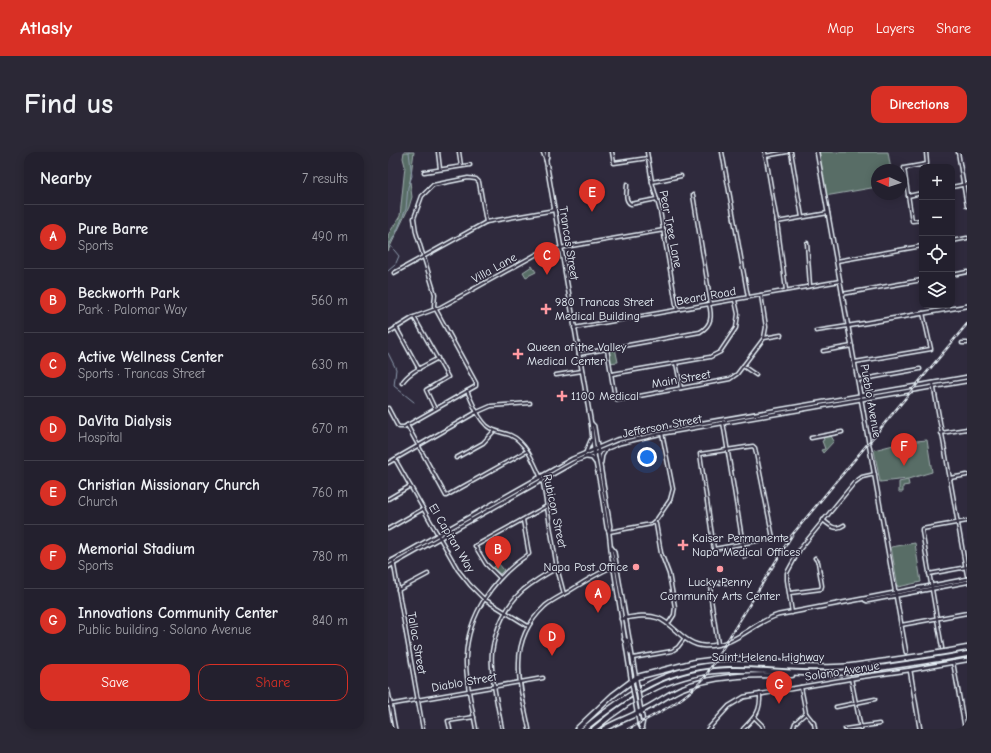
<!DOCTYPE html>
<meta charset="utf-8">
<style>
:root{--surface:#23202e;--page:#2b2836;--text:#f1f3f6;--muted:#a3a3aa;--line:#403e4a;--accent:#d93025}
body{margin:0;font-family:"Comic Neue",sans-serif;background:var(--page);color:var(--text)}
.controls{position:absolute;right:12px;top:12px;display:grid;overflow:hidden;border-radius:8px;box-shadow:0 2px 10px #0003}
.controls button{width:36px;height:36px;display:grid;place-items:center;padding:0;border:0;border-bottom:1px solid var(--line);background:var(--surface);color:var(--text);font:20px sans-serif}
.compass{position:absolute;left:483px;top:12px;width:36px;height:36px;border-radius:50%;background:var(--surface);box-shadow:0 2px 10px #0003;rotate:273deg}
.you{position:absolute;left:259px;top:305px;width:14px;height:14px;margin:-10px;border:3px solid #fff;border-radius:50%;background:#1a73e8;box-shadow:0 0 0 6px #1a73e833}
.badge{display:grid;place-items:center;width:26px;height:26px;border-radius:50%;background:var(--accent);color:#fff;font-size:13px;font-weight:700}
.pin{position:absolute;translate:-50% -33px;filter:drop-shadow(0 1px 2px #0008)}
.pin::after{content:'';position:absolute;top:21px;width:14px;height:12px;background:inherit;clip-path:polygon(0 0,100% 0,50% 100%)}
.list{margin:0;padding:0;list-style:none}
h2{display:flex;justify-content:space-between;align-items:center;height:52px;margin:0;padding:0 16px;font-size:17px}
h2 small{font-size:13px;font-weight:400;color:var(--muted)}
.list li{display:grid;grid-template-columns:26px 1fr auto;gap:12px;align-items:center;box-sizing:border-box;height:64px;padding:0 16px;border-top:1px solid var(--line)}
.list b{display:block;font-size:15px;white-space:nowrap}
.list p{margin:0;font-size:13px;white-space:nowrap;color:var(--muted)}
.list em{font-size:13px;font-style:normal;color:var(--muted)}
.actions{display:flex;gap:8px;padding:12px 16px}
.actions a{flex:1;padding:9px 0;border:1px solid var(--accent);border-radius:12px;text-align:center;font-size:14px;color:var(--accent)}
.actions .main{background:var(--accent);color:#fff}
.icon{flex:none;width:22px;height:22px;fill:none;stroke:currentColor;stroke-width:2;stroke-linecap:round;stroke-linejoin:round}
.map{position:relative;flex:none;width:579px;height:577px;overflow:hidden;border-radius:12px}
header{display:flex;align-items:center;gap:24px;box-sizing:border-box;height:56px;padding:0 20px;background:var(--accent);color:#fff}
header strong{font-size:19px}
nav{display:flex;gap:22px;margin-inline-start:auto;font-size:14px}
.intro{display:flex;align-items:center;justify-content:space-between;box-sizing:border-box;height:96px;padding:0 24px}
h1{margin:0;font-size:28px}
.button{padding:10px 18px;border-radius:12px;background:var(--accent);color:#fff;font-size:14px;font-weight:700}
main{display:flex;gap:24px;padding:0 24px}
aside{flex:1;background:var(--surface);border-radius:12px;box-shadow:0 2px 10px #0003}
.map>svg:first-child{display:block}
.green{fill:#596d66;stroke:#a0afaf}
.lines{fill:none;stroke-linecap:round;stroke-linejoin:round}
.stream{stroke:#8e9cae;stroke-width:1}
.street-casing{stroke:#e8f1f8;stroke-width:5}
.secondary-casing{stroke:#e8f1f8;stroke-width:5.5}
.highway-casing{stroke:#e8f1f8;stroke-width:7}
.street{stroke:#2f2a3d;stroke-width:2}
.secondary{stroke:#2f2a3d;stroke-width:2.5}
.highway{stroke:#2f2a3d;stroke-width:4}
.rail-casing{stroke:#e8f1f8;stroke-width:2.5}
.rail{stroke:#2f2a3d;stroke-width:1;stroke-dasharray:3;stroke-linecap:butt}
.secondary-bridge-casing{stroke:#e8f1f8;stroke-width:5.5;stroke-linecap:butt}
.secondary-bridge{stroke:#2f2a3d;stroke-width:2.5}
.poi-dot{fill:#ff9aa2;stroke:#2f2a3d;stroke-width:1.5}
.labels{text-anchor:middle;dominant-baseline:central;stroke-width:3;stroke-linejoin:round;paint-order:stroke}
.street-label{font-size:12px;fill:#e8f1f8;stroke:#2f2a3d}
.poi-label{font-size:12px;fill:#e8f1f8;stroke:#2f2a3d;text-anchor:start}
</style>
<header>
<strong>Atlasly</strong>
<nav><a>Map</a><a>Layers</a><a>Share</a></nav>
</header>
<div class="intro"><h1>Find us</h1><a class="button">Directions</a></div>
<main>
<aside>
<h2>Nearby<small>7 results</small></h2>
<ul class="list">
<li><span class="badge">A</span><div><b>Pure Barre</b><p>Sports</p></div><em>490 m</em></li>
<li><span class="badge">B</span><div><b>Beckworth Park</b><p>Park · Palomar Way</p></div><em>560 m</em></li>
<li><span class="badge">C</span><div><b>Active Wellness Center</b><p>Sports · Trancas Street</p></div><em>630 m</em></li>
<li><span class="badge">D</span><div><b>DaVita Dialysis</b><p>Hospital</p></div><em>670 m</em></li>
<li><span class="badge">E</span><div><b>Christian Missionary Church</b><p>Church</p></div><em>760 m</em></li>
<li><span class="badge">F</span><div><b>Memorial Stadium</b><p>Sports</p></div><em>780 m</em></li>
<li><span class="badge">G</span><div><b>Innovations Community Center</b><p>Public building · Solano Avenue</p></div><em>840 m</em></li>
</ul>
<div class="actions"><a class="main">Save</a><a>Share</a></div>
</aside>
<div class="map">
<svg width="579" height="577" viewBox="0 0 579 577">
<rect width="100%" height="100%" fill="#2f2a3d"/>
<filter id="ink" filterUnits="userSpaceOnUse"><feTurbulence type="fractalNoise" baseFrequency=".025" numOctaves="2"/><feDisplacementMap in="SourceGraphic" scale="8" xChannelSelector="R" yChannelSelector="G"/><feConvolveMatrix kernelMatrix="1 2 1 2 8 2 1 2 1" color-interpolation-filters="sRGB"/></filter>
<g filter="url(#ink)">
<g class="green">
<polygon points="16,0 26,0 22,30 24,45 21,55 0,99 0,83 12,64 17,14 15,6"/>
<polygon points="429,0 500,0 503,18 489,18 489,35 437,44"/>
<polygon points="144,114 148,120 138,125 135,120"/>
<polygon points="227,196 230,210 221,211 219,197"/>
<polygon points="443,284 446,289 435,301 433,298 437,297 434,289 436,288 435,285"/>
<polygon points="539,288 544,320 520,327 492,330 486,298 517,290"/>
<polygon points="520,328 521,333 515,334 515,340 511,340 511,330"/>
<polygon points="527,391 533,430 510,435 503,395"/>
<polygon points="110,411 116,418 112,422 105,416"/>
</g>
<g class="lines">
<g class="stream">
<polyline points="2,93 11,104 8,111"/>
<polyline points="0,95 8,81 18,57 20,35 24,24 21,0"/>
<polyline points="0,119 7,113"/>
<polyline points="0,201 8,217 6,234 26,250"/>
</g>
<defs>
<g id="street">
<polyline points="50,0 52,17"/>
<polyline points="71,0 73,14"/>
<polyline points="224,0 226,11 260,6"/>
<polyline points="259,0 264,30 272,59 289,158"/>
<polyline points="334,0 360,145"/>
<polyline points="377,0 389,70 398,138"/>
<polyline points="403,0 414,65"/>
<polyline points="570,0 579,54"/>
<polyline points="377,4 399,0"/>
<polyline points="36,20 82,13"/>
<polyline points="264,30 293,24"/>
<path d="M239,32C239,39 236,49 243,52L269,47"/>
<polyline points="564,35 579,32"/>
<polyline points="305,43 323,152"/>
<polyline points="520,44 534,41"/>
<polyline points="534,68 524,69 516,16 539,12 538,0"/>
<polyline points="389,70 440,61"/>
<polyline points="564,89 579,86"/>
<polyline points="419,91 422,134"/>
<polyline points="449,109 534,94"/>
<polyline points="6,121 98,70 167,58"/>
<polyline points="564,123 579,120"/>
<polyline points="454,142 534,128"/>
<polyline points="373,143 378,175 376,186"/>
<polyline points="26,165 60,225 38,238 47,257"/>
<polyline points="8,175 31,217"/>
<polyline points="186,176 452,129"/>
<polyline points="428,179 460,174"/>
<polyline points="0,181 26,165 53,155 149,102 177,95 276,78"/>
<polyline points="574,191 579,191"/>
<polyline points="219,197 227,246 230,248 342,227 349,222 376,186 393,183"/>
<polyline points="435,199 464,194"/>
<path d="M191,202L312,180C324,173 324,164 321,152"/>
<polyline points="467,210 543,197 535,161"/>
<polyline points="288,211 293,236"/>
<polyline points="355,214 368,223"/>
<polyline points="224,222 322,205 332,200 348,176 350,162 347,148"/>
<polyline points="168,223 194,219"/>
<polyline points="470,228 532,217"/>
<path d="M14,231C21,219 39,213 50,206"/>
<polyline points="545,231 579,423"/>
<path d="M79,239C85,251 89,265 99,274C106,280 114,280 122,283C139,290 148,315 155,331L169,416L176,442"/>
<polyline points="0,256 9,273 11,275 16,275 88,234 88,231 46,154 47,142 28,80 26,66 34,44 45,33 80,26 88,27 91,30 98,70"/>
<polyline points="335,270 357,405"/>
<polyline points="19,273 58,344 139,299"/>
<polyline points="553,281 579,277"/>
<polyline points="423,286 454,280"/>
<polygon points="365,294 367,296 385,386 326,397 312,302"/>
<polyline points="68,306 95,291 106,279"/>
<polyline points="7,307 70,418 82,433 96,447 140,474"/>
<polyline points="0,311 87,261 103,254 142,251"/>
<polyline points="562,326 579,323"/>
<polyline points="0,347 22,334"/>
<path d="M435,368C442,374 448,379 456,373"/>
<polyline points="266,370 268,372 273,401 281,422 287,455 286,463 280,472"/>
<polyline points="0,377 35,357"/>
<polyline points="221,380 263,372 269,367 282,348 285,337 274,281"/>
<polyline points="5,408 35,577"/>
<polyline points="541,422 579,415"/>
<polyline points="112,426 98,412 87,394 159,354"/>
<polyline points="10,438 40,422"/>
<polyline points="402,441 433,437 434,434 430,410 427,406"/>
<polyline points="404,461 399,428 399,421 412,397 466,331 474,325 487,322"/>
<polyline points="513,473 579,461"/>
<path d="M330,492L322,441L323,435C328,429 336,430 344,432"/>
<polyline points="554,496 534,379 534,377 579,369"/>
<polyline points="245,506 284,499 290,495 296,487"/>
<polyline points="565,510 577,577"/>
<polyline points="463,526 473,577"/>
<polyline points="0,553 155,526"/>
<polyline points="448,555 487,547"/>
<polyline points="418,561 426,571 427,577"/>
<polyline points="366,565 374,573 376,577"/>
<polyline points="62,577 60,569 86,565"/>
<path d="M88,577C84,554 77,528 78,505C80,462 106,425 141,402L135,368"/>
<path d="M114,577C110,555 102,521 104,500C107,478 118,453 135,438C146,429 158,422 169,416"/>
<path d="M141,577C137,556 130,533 131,511C131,489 141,469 157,454C164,448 175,443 183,438C197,429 210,421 226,414"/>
<path d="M355,577C367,565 373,560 372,542"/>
<polyline points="405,577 407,571 418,561 413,535"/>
<polyline points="457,577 491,572"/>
</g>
<g id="secondary">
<polyline points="155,0 158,8 203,271 206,301 212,332 219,376 221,380 223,399 244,533"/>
<polyline points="429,0 518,500"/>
<polyline points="158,8 159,5 159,0"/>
<polyline points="460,174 579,154"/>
<polyline points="203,271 206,274 222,374 221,380"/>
<polyline points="198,300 203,288"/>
<polyline points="197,305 204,306 207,310"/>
<polyline points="213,311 214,304 218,297"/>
<polyline points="223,395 226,399 249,532"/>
<polyline points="0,411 184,307 228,288 274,278 579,225"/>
<polyline points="0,415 188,309 232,291 271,282 579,229"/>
<polyline points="477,448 479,449 579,430"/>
<path d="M233,467C245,465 258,462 270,466C287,473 296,493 317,494C349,494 362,472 390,463L579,427"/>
<polyline points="236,487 239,488 241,499 243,501"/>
<polyline points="522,518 532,577"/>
<polyline points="0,539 7,577"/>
<polyline points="252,552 255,569 254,574"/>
<polyline points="248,555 251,571 254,577"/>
<polyline points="320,577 341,554 356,545 472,525 522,518 579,508"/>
</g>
<g id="highway">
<polyline points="189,577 225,543 249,525 307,510 330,507 361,507 401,512"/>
<path d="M196,577C241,540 281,514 340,512C376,511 411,517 447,515C464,515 481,511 498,509C525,505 552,501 579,496"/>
<path d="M206,577C246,543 288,519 342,518C377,517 412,523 447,521C464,520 481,517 498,515C525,511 552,507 579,502"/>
<path d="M216,577C229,569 244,565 257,557C269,551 279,543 292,537C327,522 366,523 404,523"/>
</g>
</defs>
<use href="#street" class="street-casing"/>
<use href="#secondary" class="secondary-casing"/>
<use href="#highway" class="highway-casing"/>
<use href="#street" class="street"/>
<use href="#secondary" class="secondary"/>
<use href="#highway" class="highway"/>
<defs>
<path id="rail" d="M240,577C268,562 296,550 317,525L404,383L579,172"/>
</defs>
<use href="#rail" class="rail-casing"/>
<use href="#rail" class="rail"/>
<defs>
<g id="secondary-bridge">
<polyline points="249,532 252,552"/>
<polyline points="244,533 248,555"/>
</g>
</defs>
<use href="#secondary-bridge" class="secondary-bridge-casing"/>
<use href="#secondary-bridge" class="secondary-bridge"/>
</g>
</g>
<g class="poi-dot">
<path d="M156 151h4v4h4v4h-4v4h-4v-4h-4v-4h4z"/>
<path d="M128 196h4v4h4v4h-4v4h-4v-4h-4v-4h4z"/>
<path d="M172 238h4v4h4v4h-4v4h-4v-4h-4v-4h4z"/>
<path d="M293 387h4v4h4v4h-4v4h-4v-4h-4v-4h4z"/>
<circle cx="248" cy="415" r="4"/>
<circle cx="332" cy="417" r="4"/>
</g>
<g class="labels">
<g class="street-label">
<text transform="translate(283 77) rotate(79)">Pear Tree Lane</text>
<text transform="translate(181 91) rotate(81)">Trancas Street</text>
<text transform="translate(106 116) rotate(-29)">Villa Lane</text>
<text transform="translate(318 144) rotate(-10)">Beard Road</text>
<text transform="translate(293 227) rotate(-10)">Main Street</text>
<text transform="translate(483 249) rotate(80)">Pueblo Avenue</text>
<text transform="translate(274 274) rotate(-11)">Jefferson Street</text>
<text transform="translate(167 359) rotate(78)">Rubicon Street</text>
<text transform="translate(64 386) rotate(59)">El Capitan Way</text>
<text transform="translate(29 491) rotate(80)">Tallac Street</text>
<text x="380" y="505">Saint Helena Highway</text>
<text transform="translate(454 519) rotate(-9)">Solano Avenue</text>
<text transform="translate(76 530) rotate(-10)">Diablo Street</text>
</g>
<g class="poi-label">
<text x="167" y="150">980 Trancas Street<tspan x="167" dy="14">Medical Building</tspan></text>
<text x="139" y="195">Queen of the Valley<tspan x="139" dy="14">Medical Center</tspan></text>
<text x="183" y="244">1100 Medical</text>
<text x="304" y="386">Kaiser Permanente<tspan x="304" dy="14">Napa Medical Offices</tspan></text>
<text x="240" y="415" text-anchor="end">Napa Post Office</text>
<text x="332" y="430" text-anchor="middle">Lucky Penny<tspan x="332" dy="14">Community Arts Center</tspan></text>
</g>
</g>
</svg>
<div class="controls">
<button>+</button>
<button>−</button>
<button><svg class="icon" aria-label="locate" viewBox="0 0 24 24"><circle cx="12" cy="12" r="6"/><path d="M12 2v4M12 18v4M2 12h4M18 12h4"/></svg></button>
<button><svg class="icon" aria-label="layers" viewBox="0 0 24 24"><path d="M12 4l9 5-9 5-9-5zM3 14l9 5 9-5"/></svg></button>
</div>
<svg class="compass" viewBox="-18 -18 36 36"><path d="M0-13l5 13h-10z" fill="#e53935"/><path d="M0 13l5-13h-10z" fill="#a3a3aa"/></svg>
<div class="you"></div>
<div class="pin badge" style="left:210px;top:461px">A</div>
<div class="pin badge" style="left:110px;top:417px">B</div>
<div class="pin badge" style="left:159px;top:123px">C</div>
<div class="pin badge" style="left:164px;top:504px">D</div>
<div class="pin badge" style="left:204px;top:60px">E</div>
<div class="pin badge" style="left:516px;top:314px">F</div>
<div class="pin badge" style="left:391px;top:552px">G</div>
</div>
</main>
